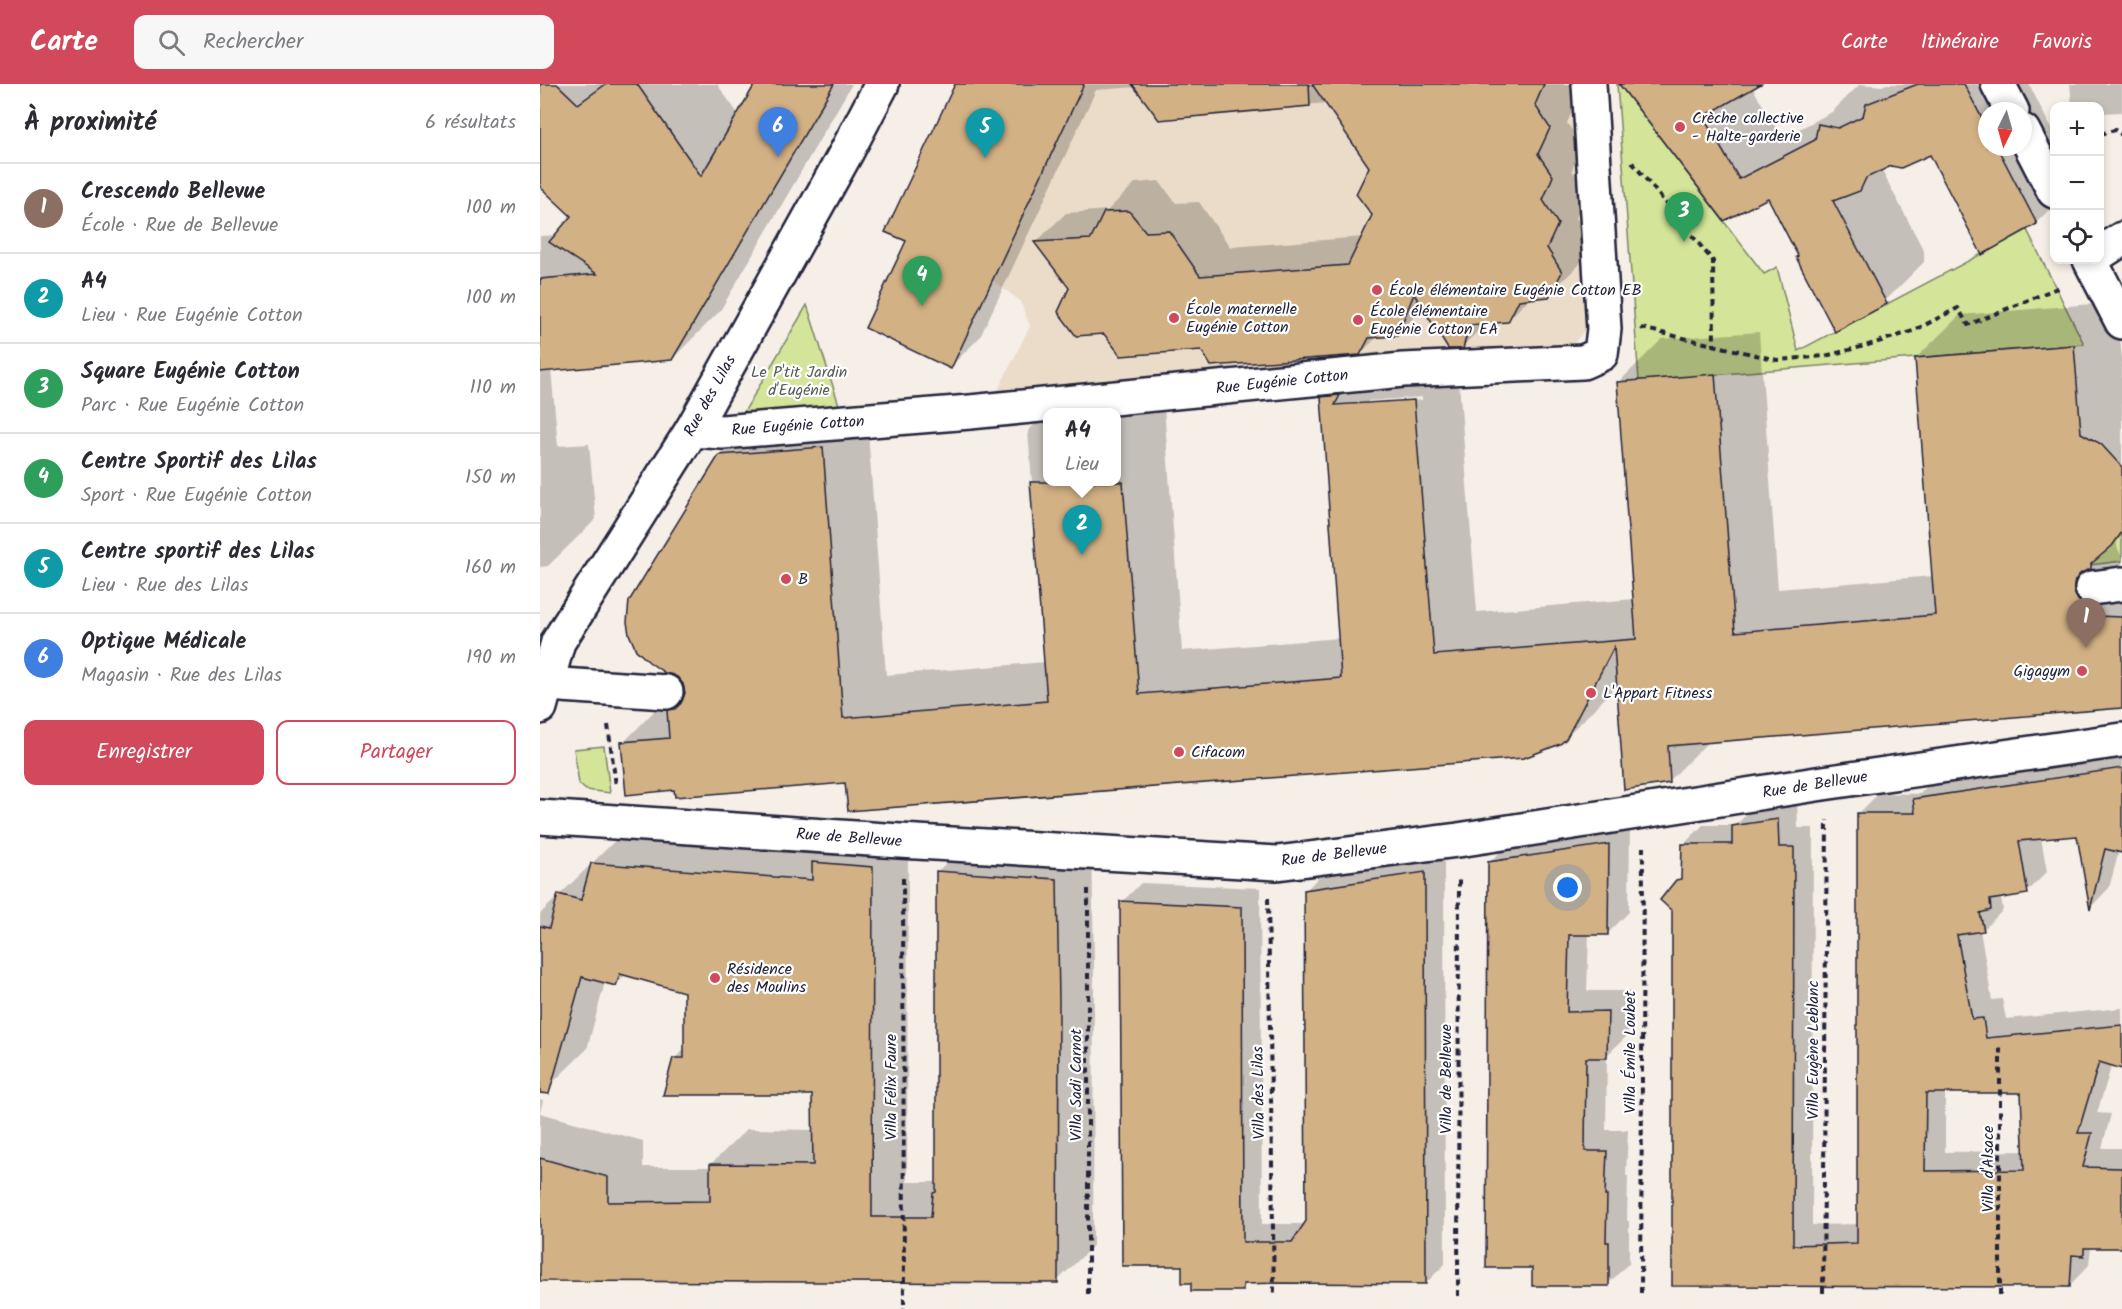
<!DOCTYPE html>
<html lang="fr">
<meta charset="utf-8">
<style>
:root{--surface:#fff;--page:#f7f7f7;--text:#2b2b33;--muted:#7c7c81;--line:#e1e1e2;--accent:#d1495b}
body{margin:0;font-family:Kalam,sans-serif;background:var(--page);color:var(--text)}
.controls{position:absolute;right:18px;top:18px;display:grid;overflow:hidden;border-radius:12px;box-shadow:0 3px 9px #0003}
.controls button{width:54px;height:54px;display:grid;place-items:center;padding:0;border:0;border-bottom:2px solid var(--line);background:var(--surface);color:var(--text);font:30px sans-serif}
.compass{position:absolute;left:1438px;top:18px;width:54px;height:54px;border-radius:50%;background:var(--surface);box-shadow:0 3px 9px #0003;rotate:185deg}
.you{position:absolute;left:1028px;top:804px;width:21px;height:21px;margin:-15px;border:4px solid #fff;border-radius:50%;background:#1a73e8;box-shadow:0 0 0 9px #1a73e833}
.badge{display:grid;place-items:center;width:39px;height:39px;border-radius:50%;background:var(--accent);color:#fff;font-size:20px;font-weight:700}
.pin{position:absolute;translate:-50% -50px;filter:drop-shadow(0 2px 3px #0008)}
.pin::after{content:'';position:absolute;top:32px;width:21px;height:18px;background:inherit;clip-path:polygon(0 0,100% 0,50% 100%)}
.popup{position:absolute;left:503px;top:324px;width:78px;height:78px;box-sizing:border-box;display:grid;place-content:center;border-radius:12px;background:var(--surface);filter:drop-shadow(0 2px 4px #0005);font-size:20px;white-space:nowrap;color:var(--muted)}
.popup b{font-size:22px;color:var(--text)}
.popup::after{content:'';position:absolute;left:50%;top:100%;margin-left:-12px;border:12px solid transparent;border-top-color:var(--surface)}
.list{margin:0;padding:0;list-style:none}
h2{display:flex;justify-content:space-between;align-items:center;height:78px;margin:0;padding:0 24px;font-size:26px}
h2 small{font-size:20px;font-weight:400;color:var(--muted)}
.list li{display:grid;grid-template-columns:39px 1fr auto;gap:18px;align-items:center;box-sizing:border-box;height:90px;padding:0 24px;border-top:2px solid var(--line)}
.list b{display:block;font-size:22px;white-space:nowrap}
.list p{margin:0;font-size:20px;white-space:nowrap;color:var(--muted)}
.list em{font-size:20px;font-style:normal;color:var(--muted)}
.actions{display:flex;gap:12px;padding:18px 24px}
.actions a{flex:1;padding:14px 0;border:2px solid var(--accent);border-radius:12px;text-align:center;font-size:21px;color:var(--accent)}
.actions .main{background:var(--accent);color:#fff}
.icon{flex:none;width:33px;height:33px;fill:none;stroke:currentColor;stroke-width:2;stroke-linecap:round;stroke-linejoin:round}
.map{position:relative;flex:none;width:1582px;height:1225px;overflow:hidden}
header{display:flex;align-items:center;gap:36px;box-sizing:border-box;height:84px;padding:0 30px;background:var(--accent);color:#fff}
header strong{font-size:28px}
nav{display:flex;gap:33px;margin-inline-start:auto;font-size:21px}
.search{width:420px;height:54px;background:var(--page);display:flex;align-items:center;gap:15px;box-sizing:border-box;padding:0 21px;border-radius:12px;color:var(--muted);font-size:22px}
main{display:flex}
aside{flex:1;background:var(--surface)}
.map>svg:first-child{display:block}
.built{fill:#ebdcca}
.green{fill:#d4e498;stroke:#7b836a;stroke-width:1.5}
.shadow{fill:#0003;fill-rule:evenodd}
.building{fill:#d2b185;stroke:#22223b;stroke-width:1.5;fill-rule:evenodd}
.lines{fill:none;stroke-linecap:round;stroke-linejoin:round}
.minor-casing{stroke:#22223b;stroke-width:38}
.path{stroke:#22223b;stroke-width:4;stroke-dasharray:6 4.5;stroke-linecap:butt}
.minor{stroke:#fff;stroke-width:33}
.poi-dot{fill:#d1495b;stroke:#fff;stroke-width:2}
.labels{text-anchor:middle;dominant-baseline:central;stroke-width:4.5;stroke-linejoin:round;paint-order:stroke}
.poi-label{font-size:16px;fill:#22223b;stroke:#fff;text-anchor:start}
.park-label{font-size:16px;fill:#575c57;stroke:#fff}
.street-label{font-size:16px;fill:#22223b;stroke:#fff}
</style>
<header>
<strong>Carte</strong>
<div class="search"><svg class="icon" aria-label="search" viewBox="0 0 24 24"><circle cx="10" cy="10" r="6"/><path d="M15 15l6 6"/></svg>Rechercher</div>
<nav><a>Carte</a><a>Itinéraire</a><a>Favoris</a></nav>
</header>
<main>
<aside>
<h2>À proximité<small>6 résultats</small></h2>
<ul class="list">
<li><span class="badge" style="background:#8d6e63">1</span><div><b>Crescendo Bellevue</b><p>École · Rue de Bellevue</p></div><em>100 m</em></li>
<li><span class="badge" style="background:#0f9aa8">2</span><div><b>A4</b><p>Lieu · Rue Eugénie Cotton</p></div><em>100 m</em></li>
<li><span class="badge" style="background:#2e9e5b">3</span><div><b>Square Eugénie Cotton</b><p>Parc · Rue Eugénie Cotton</p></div><em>110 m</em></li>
<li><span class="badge" style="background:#2e9e5b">4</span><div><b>Centre Sportif des Lilas</b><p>Sport · Rue Eugénie Cotton</p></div><em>150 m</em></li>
<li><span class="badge" style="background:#0f9aa8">5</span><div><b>Centre sportif des Lilas</b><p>Lieu · Rue des Lilas</p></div><em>160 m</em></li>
<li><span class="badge" style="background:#3f7fe0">6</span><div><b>Optique Médicale</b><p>Magasin · Rue des Lilas</p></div><em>190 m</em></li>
</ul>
<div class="actions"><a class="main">Enregistrer</a><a>Partager</a></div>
</aside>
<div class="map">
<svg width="1582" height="1225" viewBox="0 0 1582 1225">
<rect width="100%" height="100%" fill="#f6efe7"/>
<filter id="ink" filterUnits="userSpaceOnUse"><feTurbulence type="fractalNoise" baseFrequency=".0167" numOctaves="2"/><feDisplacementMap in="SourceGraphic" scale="12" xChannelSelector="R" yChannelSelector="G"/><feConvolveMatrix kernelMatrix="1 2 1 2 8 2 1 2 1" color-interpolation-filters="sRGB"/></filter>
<g filter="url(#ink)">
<polygon class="built" points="544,0 1030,0 1049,241 1031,263 455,312 490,242 480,217 452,196"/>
<g class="green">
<polygon points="1077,0 1079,0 1224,190 1237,183 1258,267 1487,146 1544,260 1099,297"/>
<polygon points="267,221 300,324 205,332 204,328"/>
<polygon points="1582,447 1582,477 1551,481 1551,477"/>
<polygon points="64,662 70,709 46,706 39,700 34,665"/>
</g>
<g class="shadow">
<polygon points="0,0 177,0 199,31 216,0 312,0 180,227 132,275 11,285 18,362 49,360 56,435 8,482 0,483 0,152 17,151 33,132 0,101"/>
<polygon points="416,0 1031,0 1039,13 1027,39 1042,61 1032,86 1047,109 1036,134 1051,157 1039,181 1008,211 990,214 968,236 947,238 922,263 884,223 856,251 838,252 820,270 661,265 531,203 496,158 526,129 568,126 595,99 619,97 636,119 659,118 690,163 824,153 834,131 831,83 787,19 619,34 596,3 556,6 440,253 410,283 368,157"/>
<path d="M1081,0H1215L1212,3L1242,54L1292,28L1320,0L1342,2L1346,0H1489L1514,50V121L1496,139L1391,69L1341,85L1384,167V178L1341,221L1259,172L1229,112L1184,135ZM1447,27H1483V63H1447Z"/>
<polygon points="1530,0 1582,0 1582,28 1560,29 1560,22 1532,22"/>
<path d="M1577,218L1582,276V452L1577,457V463L1582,473V622L1169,657L1129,697L1078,594L1070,609L1025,654L306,698L135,704L83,659L126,615L142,614L146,610L144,600L179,372L223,328L326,320L346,591L506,578L488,347L531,303L622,296L642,567L800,554L783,313L827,270L842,268L837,278L917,273L937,528L1095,515L1079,298L1122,255L1219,248L1238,505L1393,492L1376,274L1420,231ZM882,313V316L828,320V317ZM508,328H576V398H508Z"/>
<path d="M1582,667V768L1579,767L1569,804L1551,823L1538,750L1501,754L1507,788L1487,808L1463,812L1461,815L1463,826L1443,846H1440L1452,916L1462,915L1466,935L1582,924V983L1572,980L1557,1029L1571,1030L1562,1064H1582V1162H1551L1549,1181L1529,1202L1134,1200L1137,797L1143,791V761L1163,741H1196L1214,723L1257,716L1258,744H1273L1272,1141L1319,1140V729L1339,709L1380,710L1394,695ZM1405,1007L1483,1008L1485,1067L1405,1068Z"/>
<polygon points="1090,740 1089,828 1068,849 1049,849 1047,907 1089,907 1088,951 1067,971 1066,1046 1088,1046 1086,1092 1088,1092 1087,1137 1089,1137 1089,1179 1068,1200 993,1183 949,779 971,757"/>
<polygon points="88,744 368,748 367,1098 398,1098 398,787 433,752 552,760 554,881 553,1162 517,1197 0,1196 0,1015 3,1016 0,1029 103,1057 103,1083 171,1083 171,1080 207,1045 274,1046 274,1010 134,975 146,963 146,907 86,890 76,901 65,898 47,965 11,1000 0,997 0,830"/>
<polygon points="904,770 905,1180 886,1199 708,1199 702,1205 652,1197 643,1181 582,818 601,799 720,804 722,1140 765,1140 767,1137 766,806 785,787"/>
</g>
<g class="building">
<polygon points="0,0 17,0 38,20 66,0 97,0 161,92 215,0 294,0 132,276 0,288 0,195 57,190 9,158 31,132 0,103"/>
<polygon points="415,0 544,0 411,285 325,244 366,157 345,148"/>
<polygon points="592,0 769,0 770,22 619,36"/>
<polygon points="772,0 1004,0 995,21 1010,44 998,70 1013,92 1003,116 1018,140 1007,164 1022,188 1009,213 979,216 968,238 929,241 923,265 908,265 874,210 857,252 829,254 820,271 671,282 661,266 581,272 564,250 536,252 518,228 529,204 494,158 551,155 564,128 589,127 606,148 629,147 660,192 808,181 832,131 816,110 829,83"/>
<polygon points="1079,0 1221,0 1163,33 1199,95 1275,56 1278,40 1298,44 1323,32 1326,20 1378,0 1424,0 1447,44 1447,63 1457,63 1497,140 1442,171 1390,71 1361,84 1351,82 1326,94 1320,107 1293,117 1347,220 1295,248 1256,173 1258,172 1228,114 1184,137"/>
<polygon points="1534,261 1541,349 1561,360 1582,383 1582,448 1572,462 1551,480 1551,485 1540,490 1535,497 1534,507 1538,516 1544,521 1554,523 1554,532 1582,533 1582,624 1128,662 1130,699 1084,706 1074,563 1026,655 1020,660 984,674 308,727 305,699 135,713 134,706 86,711 81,658 129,654 127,626 135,625 141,619 145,609 143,600 137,593 125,589 109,578 96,566 89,550 87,538 89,517 179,371 283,363 303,634 507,617 490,398 583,398 599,610 801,594 781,313 800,311 795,321 874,316 894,571 1096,555 1077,298 1175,290 1195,548 1395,531 1375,274"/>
<path d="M1582,684V769L1565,765L1550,826L1537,752L1479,757L1488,810L1450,816L1451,826L1440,829L1444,847L1417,851L1432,935L1443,934L1446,954L1582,941V985L1559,978L1538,1049H1552L1543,1083L1582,1084V1164H1544V1172L1532,1171L1530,1203L1132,1202V827L1120,816L1136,796L1141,795L1142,760H1192V742L1238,735L1239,763H1254L1253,1161L1317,1159V729H1375L1373,715ZM1386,1009H1481L1484,1086L1385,1087Z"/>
<polygon points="1069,760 1068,851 1029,851 1027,928 1068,927 1067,974 1046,974 1045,1067 1067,1067 1065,1112 1067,1112 1066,1158 1069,1158 1069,1202 992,1202 992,1184 946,1184 948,778"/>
<polygon points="272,778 333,783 332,1133 391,1133 393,1109 396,1108 396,787 517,795 519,917 518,1199 0,1197 0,1074 68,1093 68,1118 170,1117 170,1080 273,1081 272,1011 123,1011 133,974 144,974 144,908 80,890 76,902 42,893 9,1010 0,1009 0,842 9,844 18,810 41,816 51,779 272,796"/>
<polygon points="885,788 886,1200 739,1199 703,1200 703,1207 651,1207 651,1199 642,1199 642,1182 582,1182 580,817 702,823 703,1158 752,1158 766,1137 764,806"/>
</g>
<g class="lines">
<defs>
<g id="minor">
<polyline points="1458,0 1472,27"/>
<polyline points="1483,47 1514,107"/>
<polyline points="1560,169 1582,155"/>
<polyline points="1550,176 1582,238"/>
<polyline points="152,346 182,348 430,328 863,286 1043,278 1061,270 1064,245 1049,0"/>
<polyline points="1552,504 1582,500"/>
<polyline points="7,600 126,608"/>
<polyline points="0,623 18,558 152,346 307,67 342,0"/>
<polyline points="0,733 360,757 737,779 918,756 1283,699 1582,656"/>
</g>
</defs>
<use href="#minor" class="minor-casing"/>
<g class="path">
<polyline points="1560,50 1575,46 1582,51"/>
<polyline points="1092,78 1173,177 1174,261"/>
<polyline points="1101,244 1237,276 1285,272 1325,262 1373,247 1418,224 1428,241 1522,202"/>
<polyline points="68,641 76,702"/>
<polyline points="363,794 364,1225"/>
<polyline points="728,814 734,1212"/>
<polyline points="1101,1209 1103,763"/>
<polyline points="1283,1209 1287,736"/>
<polyline points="548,1210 548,803"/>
<polyline points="1460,1211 1460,960"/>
<polyline points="918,1212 919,793"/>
</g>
<use href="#minor" class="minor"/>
</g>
</g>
<g class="poi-dot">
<circle cx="1140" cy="43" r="6"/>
<circle cx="837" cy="206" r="6"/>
<circle cx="634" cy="234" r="6"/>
<circle cx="818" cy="236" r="6"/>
<circle cx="246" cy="495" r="6"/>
<circle cx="1542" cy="587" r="6"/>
<circle cx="1051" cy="609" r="6"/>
<circle cx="639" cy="668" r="6"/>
<circle cx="175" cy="894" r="6"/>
</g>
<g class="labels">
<g class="poi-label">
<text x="1152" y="34">Crèche collective<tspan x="1152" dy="18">- Halte-garderie</tspan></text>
<text x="849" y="206">École élémentaire Eugénie Cotton EB</text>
<text x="646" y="225">École maternelle<tspan x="646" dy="18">Eugénie Cotton</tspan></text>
<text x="830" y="227">École élémentaire<tspan x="830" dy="18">Eugénie Cotton EA</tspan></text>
<text x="258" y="495">B</text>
<text x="1530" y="587" text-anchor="end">Gigagym</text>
<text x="1063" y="609">L'Appart Fitness</text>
<text x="651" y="668">Cifacom</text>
<text x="187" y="885">Résidence<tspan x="187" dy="18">des Moulins</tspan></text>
</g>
<g class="park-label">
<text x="259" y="288">Le P'tit Jardin<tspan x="259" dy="18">d'Eugénie</tspan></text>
</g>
<g class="street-label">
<text transform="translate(742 298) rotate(-6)">Rue Eugénie Cotton</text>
<text transform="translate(170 312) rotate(-61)">Rue des Lilas</text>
<text transform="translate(258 342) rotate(-4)">Rue Eugénie Cotton</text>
<text transform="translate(1275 701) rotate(-9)">Rue de Bellevue</text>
<text transform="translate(309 754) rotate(4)">Rue de Bellevue</text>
<text transform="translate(794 771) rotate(-7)">Rue de Bellevue</text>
<text transform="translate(1273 966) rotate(-90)">Villa Eugène Leblanc</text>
<text transform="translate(1090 968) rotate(-90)">Villa Émile Loubet</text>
<text transform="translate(906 995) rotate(-90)">Villa de Bellevue</text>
<text transform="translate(536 1001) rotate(-90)">Villa Sadi Carnot</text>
<text transform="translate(351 1003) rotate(-90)">Villa Félix Faure</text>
<text transform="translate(719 1009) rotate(-91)">Villa des Lilas</text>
<text transform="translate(1448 1085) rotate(-90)">Villa d'Alsace</text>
</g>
</g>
</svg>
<div class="controls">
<button>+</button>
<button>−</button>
<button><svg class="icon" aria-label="locate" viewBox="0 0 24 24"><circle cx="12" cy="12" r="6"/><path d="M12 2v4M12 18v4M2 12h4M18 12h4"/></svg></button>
</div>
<svg class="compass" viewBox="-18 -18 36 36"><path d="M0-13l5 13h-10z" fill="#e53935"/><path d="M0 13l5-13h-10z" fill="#7c7c81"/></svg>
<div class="you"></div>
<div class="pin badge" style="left:1546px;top:564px;background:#8d6e63">1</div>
<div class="pin badge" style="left:542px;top:471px;background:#0f9aa8">2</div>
<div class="popup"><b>A4</b>Lieu</div>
<div class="pin badge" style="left:1144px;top:158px;background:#2e9e5b">3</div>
<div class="pin badge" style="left:382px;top:222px;background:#2e9e5b">4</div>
<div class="pin badge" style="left:445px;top:74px;background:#0f9aa8">5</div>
<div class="pin badge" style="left:238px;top:73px;background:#3f7fe0">6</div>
</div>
</main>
